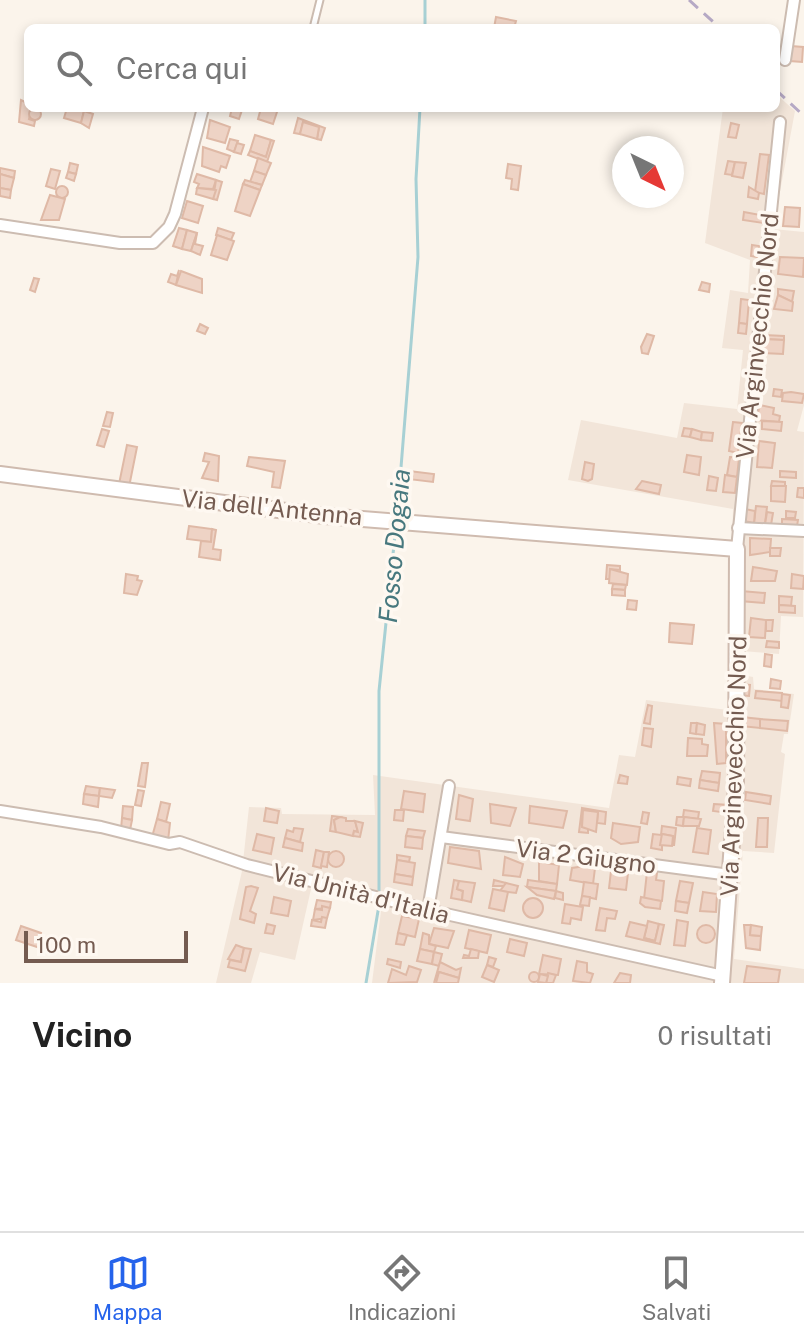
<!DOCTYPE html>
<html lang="it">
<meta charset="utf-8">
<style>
:root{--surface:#fff;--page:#f6f6f6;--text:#222;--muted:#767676;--line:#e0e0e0;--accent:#2563eb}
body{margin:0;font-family:"Public Sans",sans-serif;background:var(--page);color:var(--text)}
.compass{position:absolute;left:612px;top:136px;width:72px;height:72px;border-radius:50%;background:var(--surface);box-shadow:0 4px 12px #0003;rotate:137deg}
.scale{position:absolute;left:24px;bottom:20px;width:164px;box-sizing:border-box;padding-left:8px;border:4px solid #745b50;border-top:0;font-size:22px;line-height:28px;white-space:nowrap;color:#745b50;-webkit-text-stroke:6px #fef8f1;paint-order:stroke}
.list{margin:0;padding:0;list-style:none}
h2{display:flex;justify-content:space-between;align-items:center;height:104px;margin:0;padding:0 32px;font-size:34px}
h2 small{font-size:26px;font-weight:400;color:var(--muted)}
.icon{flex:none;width:44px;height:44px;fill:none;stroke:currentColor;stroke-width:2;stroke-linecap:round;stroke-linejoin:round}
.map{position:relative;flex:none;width:804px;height:983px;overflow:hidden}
.search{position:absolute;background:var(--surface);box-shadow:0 4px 12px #0003;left:24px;right:24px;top:24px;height:88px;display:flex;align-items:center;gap:20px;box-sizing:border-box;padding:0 28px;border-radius:12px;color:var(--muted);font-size:30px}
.sheet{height:248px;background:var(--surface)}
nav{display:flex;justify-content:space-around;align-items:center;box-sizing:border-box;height:112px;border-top:2px solid var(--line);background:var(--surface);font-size:22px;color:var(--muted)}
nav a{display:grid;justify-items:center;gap:4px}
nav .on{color:var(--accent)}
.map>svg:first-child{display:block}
.residential{fill:#f2e5d9}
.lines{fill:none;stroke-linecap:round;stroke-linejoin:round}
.stream{stroke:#a7d0d4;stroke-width:3}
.building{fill:#eed3c5;stroke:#dfb9a6;stroke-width:2}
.lane-casing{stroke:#ccbcb1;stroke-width:9}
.street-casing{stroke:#ccbcb1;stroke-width:14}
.secondary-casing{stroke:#cfbbaf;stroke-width:18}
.lane{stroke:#fff;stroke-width:5}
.street{stroke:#fff;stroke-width:10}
.secondary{stroke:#fff;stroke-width:14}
.rail{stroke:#b6a9c5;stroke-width:3;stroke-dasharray:12 8;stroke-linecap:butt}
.labels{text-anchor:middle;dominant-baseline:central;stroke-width:7;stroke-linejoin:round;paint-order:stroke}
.street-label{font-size:24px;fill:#745b50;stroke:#fef8f1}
.water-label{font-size:26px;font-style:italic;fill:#47787e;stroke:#fef8f1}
</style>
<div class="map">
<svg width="804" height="983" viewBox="0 0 804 983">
<rect width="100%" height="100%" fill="#fbf4eb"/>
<polygon class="residential" points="776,94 795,111 773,229 804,232 804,405 797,431 804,432 803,617 781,616 779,654 742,651 742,675 753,677 754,689 794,694 788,734 784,734 781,752 785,754 774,853 743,851 734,959 804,969 804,983 372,983 382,903 311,889 295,960 260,952 251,983 216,983 242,871 249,807 281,808 282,814 375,815 373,775 609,808 619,755 635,757 646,700 728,710 733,509 568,480 581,420 677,438 684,403 737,409 743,350 722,348 730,290 748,293 750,260 705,243 723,108 776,108"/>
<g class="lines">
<g class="stream">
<polyline points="425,28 425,0"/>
<polyline points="397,517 418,257 416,179 420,108"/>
<polyline points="366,983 379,905 379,691 396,525"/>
</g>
</g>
<g class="building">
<polygon points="496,17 516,21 514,28 494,28"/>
<polygon points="791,46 803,47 802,62 790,61"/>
<polygon points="28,93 28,108 32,108 29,119 35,121 34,126 19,122 21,100 25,102"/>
<polygon points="67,108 84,111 81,123 64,118"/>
<polygon points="232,108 242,110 239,119 230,116"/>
<polygon points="261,108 274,108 277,112 273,124 258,119"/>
<circle cx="35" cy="114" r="6"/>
<polygon points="84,111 93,114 89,128 81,123"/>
<polygon points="298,118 325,128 321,140 317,139 319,127 303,122 300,134 294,133"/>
<polygon points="210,120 230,127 225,143 207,138"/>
<polygon points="303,122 319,127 317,139 300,134"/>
<polygon points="731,123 739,125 736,138 728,137"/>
<polygon points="255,135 271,140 266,157 250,151"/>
<polygon points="230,139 238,141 234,152 227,149"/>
<polygon points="271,140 274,141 267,162 248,155 250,151 266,157"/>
<polygon points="237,143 244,145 241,154 234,152"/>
<polygon points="203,147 230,156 226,168 221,166 219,172 202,166"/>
<polygon points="760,154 769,155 764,194 755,192"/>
<polygon points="258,158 271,163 266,175 254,171"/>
<polygon points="728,161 735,162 732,175 725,174"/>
<polygon points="735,162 746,163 743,178 732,176"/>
<polygon points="70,163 78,165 76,174 68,172"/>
<polygon points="508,164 521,166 518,190 511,189 512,179 506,178"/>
<polygon points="0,168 15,171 14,178 0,174"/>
<polygon points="51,169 60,171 55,189 46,186"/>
<polygon points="254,171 266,175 262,185 250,182"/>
<polygon points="68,172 76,174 74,181 66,178"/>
<polygon points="0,174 14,178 11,190 0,188"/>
<polygon points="197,174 216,180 213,189 197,188 199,184 194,182"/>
<polygon points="216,180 222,182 217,200 213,199"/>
<polygon points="245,180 262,185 260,190 243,184"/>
<polygon points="243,184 260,190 250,216 235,211"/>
<circle cx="62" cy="192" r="6"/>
<polygon points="749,187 759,193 758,199 748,197"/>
<polygon points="0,188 11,190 10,198 0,196"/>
<polygon points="197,188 216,190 213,199 196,194"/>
<polygon points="50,195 65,199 59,220 41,220"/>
<polygon points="187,201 203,206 198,223 182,218"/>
<polygon points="785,207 800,208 799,227 783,226"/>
<polygon points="744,212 765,216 763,223 743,220"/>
<polygon points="179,228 187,230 182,249 173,246"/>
<polygon points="218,228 234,233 231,240 216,235"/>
<polygon points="187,230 197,233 191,251 182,249"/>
<polygon points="197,233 195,244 203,246 200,255 191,251"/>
<polygon points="217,235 234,241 227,260 211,255"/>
<polygon points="752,245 759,246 757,257 751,256"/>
<polygon points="780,257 804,258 803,277 778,274"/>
<polygon points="179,270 176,285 168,282 171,274 177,276"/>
<polygon points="181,271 202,279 202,293 176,285"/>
<polygon points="34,278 39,279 35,292 30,290"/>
<polygon points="702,282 710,284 709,292 699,290"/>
<polygon points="778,289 794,291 792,302 778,295"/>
<polygon points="778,295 793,302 792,311 774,309"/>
<polygon points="741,299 749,300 747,324 739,323"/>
<polygon points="739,323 747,324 746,334 738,333"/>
<polygon points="200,324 208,328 205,334 197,331"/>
<polygon points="647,334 654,336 648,354 642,353 641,347"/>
<polygon points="764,335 784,336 784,340 763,339"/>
<polygon points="763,339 784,340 783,354 763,353"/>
<polygon points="774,389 782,390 781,397 773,396"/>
<polygon points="791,392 804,394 802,403 782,401 783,393"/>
<polygon points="760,405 774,408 773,414 780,416 779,422 756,420"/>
<polygon points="107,412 113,413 110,427 103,426"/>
<polygon points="762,421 782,422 781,431 762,429"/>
<polygon points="733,422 742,423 738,453 729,451"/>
<polygon points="684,428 692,429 690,437 682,436"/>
<polygon points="102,429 109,431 104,447 97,445"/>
<polygon points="692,429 702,432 701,440 690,437"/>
<polygon points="702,432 713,433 712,441 701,440"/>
<polygon points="759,441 775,443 772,468 757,467"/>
<polygon points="127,445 137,447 129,487 119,484"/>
<polygon points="205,453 219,456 218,481 202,478 209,462 203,461"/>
<polygon points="687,455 701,457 699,475 684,472"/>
<polygon points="249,457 285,461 280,488 272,487 274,472 247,466"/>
<polygon points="730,457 739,458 737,477 727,475"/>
<polygon points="585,462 594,464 592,479 588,481 582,479"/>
<polygon points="409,471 434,474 433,482 408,479"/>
<polygon points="780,471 796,472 796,478 780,477"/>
<polygon points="725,475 737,477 735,493 723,492"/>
<polygon points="709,476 718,478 716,491 707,490"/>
<polygon points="642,481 661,485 659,494 636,489"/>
<polygon points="772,481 785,482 785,486 771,486"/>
<polygon points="771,486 786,486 785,502 771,501"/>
<polygon points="798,488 804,488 804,498 797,497"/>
<polygon points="756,506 767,507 765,524 754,523"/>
<polygon points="745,509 755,511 754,523 744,521"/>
<polygon points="786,511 796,512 795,518 786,518"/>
<polygon points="767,512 773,513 771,525 765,524"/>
<polygon points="782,519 798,520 797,526 782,525"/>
<polygon points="189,526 212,529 211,542 187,539"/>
<polygon points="212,529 216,530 213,549 221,550 220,560 199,557 201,541 211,542"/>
<polygon points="750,538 771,539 770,552 750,555"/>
<polygon points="770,548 781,548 780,556 770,556"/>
<polygon points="607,565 620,566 620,570 610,569 610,579 606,579"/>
<polygon points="753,567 777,571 775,581 751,581"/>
<polygon points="610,569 628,574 627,585 609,583"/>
<polygon points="126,574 138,576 137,580 142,581 137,595 124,593"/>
<polygon points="792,574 804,576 803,589 791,588"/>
<polygon points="613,584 626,585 625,590 612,589"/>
<polygon points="612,589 625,590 625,596 612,595"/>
<polygon points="741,591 765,593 764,603 740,601"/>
<polygon points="779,596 792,597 791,606 779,605"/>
<polygon points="628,600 637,601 636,610 627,609"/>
<polygon points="779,605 795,606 795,613 779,612"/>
<polygon points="751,618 766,620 765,638 749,637"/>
<polygon points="766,620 773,620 772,631 766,631"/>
<polygon points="670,623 694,625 692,644 669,642"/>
<polygon points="767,641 779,642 779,648 766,647"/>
<polygon points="765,654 772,655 771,667 764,666"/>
<polygon points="771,679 781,681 780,689 770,688"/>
<polygon points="740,684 750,685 749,696 740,695"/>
<polygon points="756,691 782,693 782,701 755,698"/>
<polygon points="782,694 790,695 788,708 781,707"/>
<polygon points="648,705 652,706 650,724 644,723"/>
<polygon points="741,717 760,719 760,728 741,726"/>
<polygon points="760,719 788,721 787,731 760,728"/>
<polygon points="691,723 697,723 696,734 690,733"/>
<polygon points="697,723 705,725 704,735 696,734"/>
<polygon points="714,723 726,724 726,763 717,764"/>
<polygon points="644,728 653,729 651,747 642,745"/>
<polygon points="688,738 702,739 702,744 708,745 707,756 687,756"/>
<polygon points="142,763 148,763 145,787 138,786"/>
<polygon points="702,771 720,773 719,783 700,780"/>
<polygon points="620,775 628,777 627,784 618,783"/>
<polygon points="678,777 691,779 690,786 677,784"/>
<polygon points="700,780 719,783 718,791 699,788"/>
<polygon points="86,786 100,788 99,796 84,794"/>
<polygon points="100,788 115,790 112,798 99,796"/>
<polygon points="138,790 144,791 141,806 135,805"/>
<polygon points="404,791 425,794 423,812 401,809"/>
<polygon points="746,792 771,796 770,804 745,800"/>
<polygon points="84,794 99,796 98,807 83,804"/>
<polygon points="459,795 473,799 470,821 456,819"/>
<polygon points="161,802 170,804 166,822 157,819"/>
<polygon points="490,804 516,808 510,826 491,823"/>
<polygon points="714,804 729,805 728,813 713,811"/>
<polygon points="123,806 133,807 132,820 122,818"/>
<polygon points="530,806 567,811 563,828 529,823"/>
<polygon points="266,808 279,811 277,823 264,821"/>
<polygon points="582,808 606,812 605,824 597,823 598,812 583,810 582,827 588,828 588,833 579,832"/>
<polygon points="395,810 404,810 403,821 394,820"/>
<polygon points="583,810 598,812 596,832 582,827"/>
<polygon points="684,810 699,812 698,819 683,817"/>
<polygon points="643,812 649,813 647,824 641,823"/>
<polygon points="332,816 340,817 334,820 336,832 330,831"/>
<polygon points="340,817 346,818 346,821 355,821 358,832 354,831 353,836 336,832 334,820"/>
<polygon points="677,817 684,817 683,826 676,825"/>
<polygon points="684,817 701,819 699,826 683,826"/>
<polygon points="122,818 132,820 130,830 121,829"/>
<polygon points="758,818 768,818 767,847 756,847"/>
<polygon points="157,819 170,823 168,841 152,837"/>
<polygon points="355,821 363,823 360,837 353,836 354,831 358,832"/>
<polygon points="613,823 640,827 638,842 621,844 611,838"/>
<polygon points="662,826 676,828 674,846 673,836 662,834 662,850 651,848 653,834 661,835"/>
<polygon points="294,828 303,829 300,842 285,838 287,830 293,832"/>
<polygon points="697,828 711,830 708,854 693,852"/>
<polygon points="408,829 425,831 423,838 406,836"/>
<polygon points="257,834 274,838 271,854 253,850"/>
<polygon points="662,834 673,836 672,846 660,845"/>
<polygon points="406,836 423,838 422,849 405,847"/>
<polygon points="285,838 303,843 302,851 283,847"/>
<polygon points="450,847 479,851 481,869 448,863"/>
<polygon points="316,850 324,852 321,868 313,866"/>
<circle cx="336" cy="859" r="8"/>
<polygon points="324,852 329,852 327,867 321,866"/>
<polygon points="397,855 410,857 409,862 397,860"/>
<polygon points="505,857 523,864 520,877 503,875"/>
<polygon points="397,860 415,863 413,877 395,874"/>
<polygon points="539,862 559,865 557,884 539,881"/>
<polygon points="585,866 595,868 593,884 570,880 572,868"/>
<polygon points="611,871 628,873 626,890 609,888"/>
<polygon points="647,872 657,873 656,880 664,881 662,901 644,899"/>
<polygon points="395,874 413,877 412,885 394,882"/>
<polygon points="454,880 459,881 457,889 463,891 462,900 451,898"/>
<polygon points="494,880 506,883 505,886 493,886"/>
<polygon points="528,880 557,884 556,891 527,887"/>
<polygon points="459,881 475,883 471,902 462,900 463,891 457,889"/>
<polygon points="680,881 693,883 689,903 676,901"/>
<polygon points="584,882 598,884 596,899 582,896"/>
<polygon points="506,883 518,886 516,893 500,891"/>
<polygon points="251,886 258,888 250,911 256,914 254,923 240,919 246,887"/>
<polygon points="527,887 556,891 554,899 537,895"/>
<polygon points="493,889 508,892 504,911 489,908"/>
<polygon points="556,891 563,893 563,900 555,898"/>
<polygon points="703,892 717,894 716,912 700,911"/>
<polygon points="582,896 590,897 589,906 580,905"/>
<polygon points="274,897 291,901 288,916 271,913"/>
<polygon points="641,897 661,901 660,909 645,907 640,903"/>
<circle cx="533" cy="908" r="10"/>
<polygon points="317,900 331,902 330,908 315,909"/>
<polygon points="676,901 689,903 687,913 675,911"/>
<polygon points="565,904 583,907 581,920 571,918 570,924 562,923"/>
<polygon points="322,906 330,908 327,918 313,920 315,909 322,910"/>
<polygon points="600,908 617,911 615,919 607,918 605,931 596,930"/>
<polygon points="402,916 419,919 415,937 398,933"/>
<polygon points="322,917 327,918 325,928 311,926 312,920 321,922"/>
<polygon points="677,920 688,922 685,946 674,945"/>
<polygon points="648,921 659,924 655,941 644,938"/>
<polygon points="630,922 647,926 644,938 655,941 659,924 664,925 660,944 626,936"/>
<polygon points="267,924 275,926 273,934 265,933"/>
<circle cx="706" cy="934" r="9"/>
<polygon points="744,925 751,925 750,935 761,936 760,950 746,948"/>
<polygon points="751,925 762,927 761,936 750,935"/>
<polygon points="21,926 41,933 39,940 48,944 46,950 16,940"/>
<polygon points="434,928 454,931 448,948 429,944"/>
<polygon points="469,930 491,935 487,953 465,948"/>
<polygon points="398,933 407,935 404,945 396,944"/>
<polygon points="423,933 429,935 429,944 436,946 434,952 420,949"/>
<polygon points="510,939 527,943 524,956 507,952"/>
<polygon points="236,945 244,948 241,962 228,959"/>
<polygon points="244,948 251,949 245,971 228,967 230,960 241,962"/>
<polygon points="420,949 434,952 432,964 417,961"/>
<polygon points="471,949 479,951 478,958 463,958 464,955 469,956"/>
<polygon points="434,952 442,954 439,966 432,964"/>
<polygon points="543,955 561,959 558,975 539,974"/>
<polygon points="489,957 496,959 493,967 487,965"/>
<polygon points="388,959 401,962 400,968 387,964"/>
<polygon points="577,961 587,963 587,972 593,974 590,983 573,981"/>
<polygon points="440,962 456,970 461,968 459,978 439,972 434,983"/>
<polygon points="487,965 499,970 494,982 482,977"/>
<polygon points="409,966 421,970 417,982 388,983 392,969 406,975"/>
<polygon points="747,966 780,970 778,983 744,983"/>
<circle cx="534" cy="977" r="5"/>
<polygon points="439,972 459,978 458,983 436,983"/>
<polygon points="548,973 556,975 553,983 546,983"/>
<polygon points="620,973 631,975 630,983 614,983"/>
<polygon points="540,974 548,976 546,983 538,982"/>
</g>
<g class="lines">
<defs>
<polyline id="lane" points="313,28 320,0"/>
<g id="street">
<polyline points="785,60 794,0"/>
<polyline points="0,225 120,243 153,243 169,227 175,214 203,108"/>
<polyline points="738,528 804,531"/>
<polyline points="737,549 780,122"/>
<polyline points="0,811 101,827 169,844 180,842 247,865 428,910 723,976"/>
<polyline points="441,837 730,875"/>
<polyline points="428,910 449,786"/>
</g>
<polyline id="secondary" points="0,474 325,516 737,549 736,786 722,983"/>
</defs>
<use href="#lane" class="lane-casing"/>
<use href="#street" class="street-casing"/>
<use href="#secondary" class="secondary-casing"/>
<use href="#lane" class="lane"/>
<use href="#street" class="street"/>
<use href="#secondary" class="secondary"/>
<g class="rail">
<polyline points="689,0 720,28"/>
<polyline points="776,90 804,116"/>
</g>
</g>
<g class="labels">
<g class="street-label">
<text transform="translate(757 336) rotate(-84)">Via Arginvecchio Nord</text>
<text transform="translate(272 507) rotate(6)">Via dell'Antenna</text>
<text transform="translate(733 766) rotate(-88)">Via Arginevecchio Nord</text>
<text transform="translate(586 856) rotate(7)">Via 2 Giugno</text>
<text transform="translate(361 893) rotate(14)">Via Unità d'Italia</text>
</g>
<g class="water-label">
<text transform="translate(394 546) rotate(-85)">Fosso Dogaia</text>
</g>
</g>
</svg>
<svg class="compass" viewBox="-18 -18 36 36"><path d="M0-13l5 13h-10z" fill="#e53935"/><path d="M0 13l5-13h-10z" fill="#767676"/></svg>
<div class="scale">100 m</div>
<div class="search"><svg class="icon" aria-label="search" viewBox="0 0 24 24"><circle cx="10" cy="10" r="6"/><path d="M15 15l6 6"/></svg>Cerca qui</div>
</div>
<section class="sheet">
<h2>Vicino<small>0 risultati</small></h2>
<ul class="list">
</ul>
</section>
<nav>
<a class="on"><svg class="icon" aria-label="map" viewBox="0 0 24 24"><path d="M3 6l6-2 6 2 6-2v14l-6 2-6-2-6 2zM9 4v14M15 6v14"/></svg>Mappa</a>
<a><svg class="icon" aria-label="directions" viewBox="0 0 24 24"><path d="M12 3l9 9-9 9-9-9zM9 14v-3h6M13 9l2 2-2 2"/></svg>Indicazioni</a>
<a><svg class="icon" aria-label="saved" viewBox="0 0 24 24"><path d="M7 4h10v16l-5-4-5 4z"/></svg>Salvati</a>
</nav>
